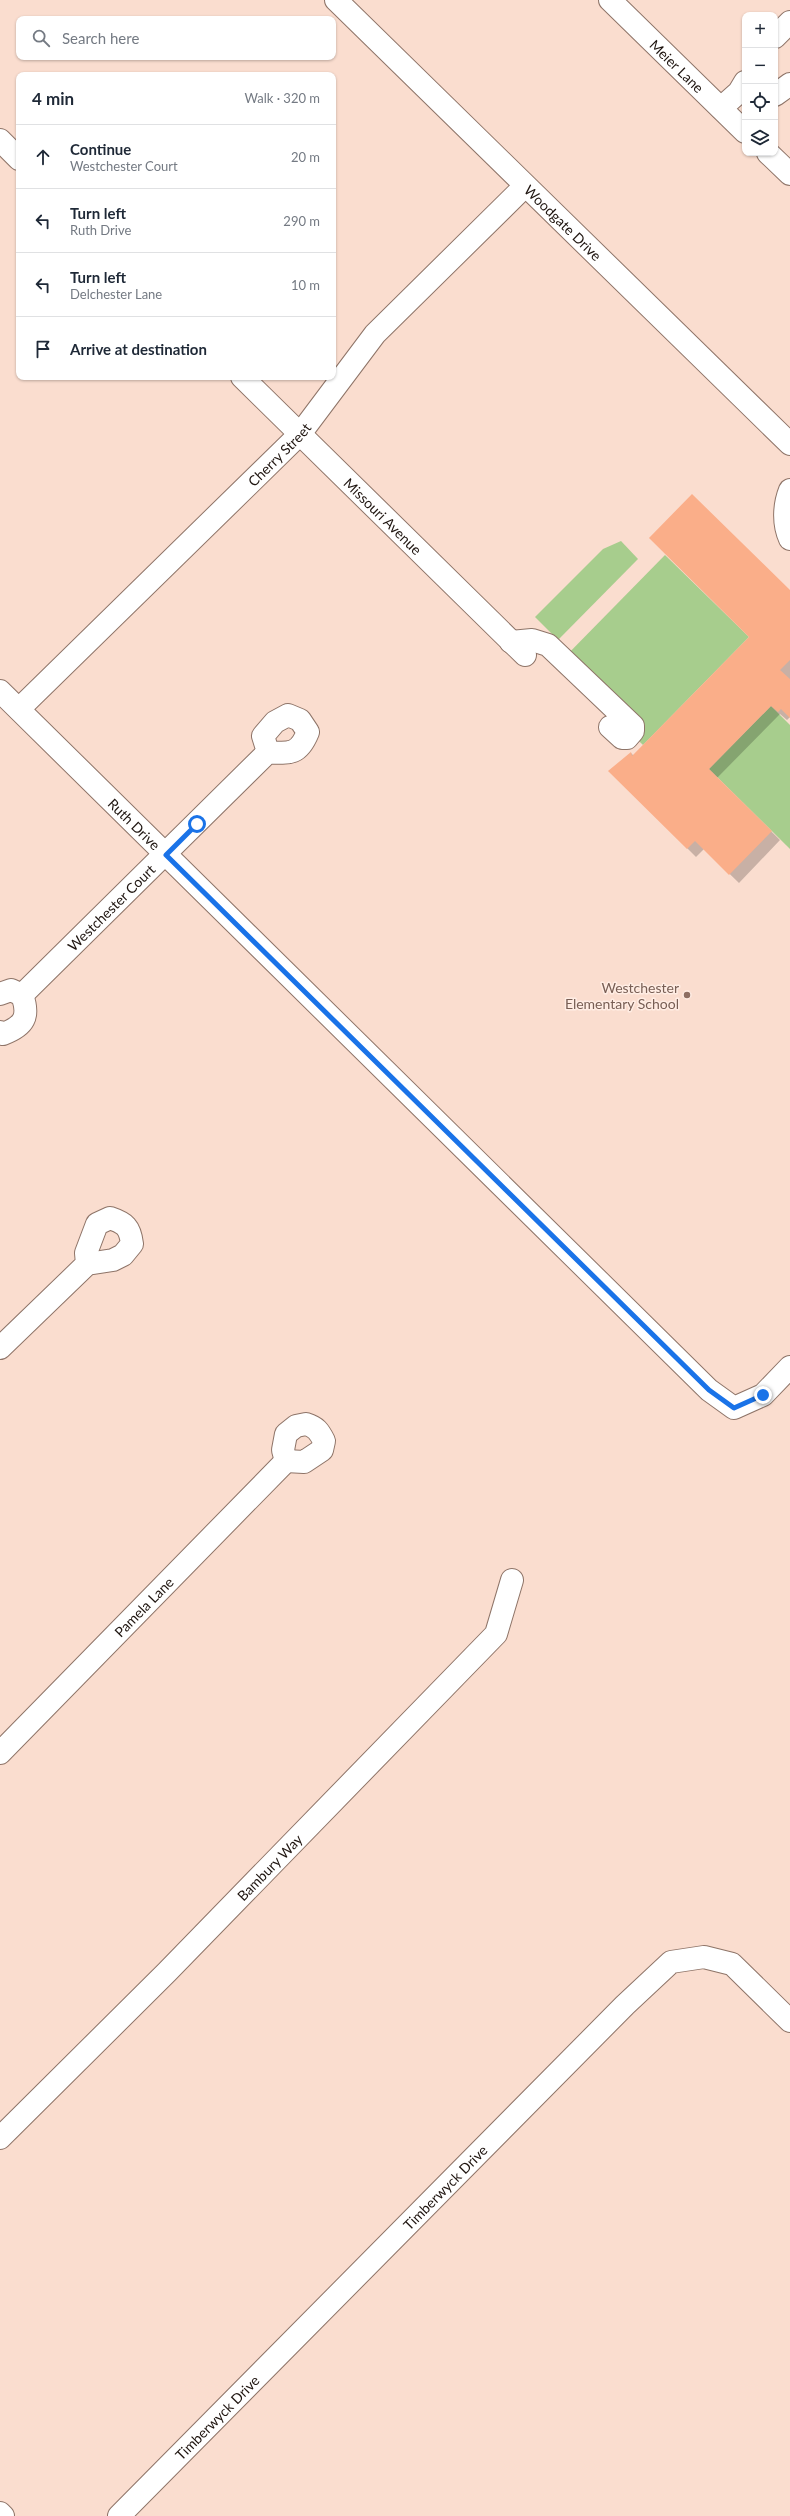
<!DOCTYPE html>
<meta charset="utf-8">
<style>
:root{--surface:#fff;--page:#f6f6f7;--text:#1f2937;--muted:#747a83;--line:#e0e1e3}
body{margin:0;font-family:Lato,sans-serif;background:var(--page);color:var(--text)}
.controls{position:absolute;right:12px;top:12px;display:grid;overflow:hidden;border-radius:8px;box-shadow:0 1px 3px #0004}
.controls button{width:36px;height:36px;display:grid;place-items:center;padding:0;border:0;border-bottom:1px solid var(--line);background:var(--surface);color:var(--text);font:20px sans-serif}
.stop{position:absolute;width:12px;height:12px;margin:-9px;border:3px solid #1a73e8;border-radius:50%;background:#fff}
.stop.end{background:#1a73e8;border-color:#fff;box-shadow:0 1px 4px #0008}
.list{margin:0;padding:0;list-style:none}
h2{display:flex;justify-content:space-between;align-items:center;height:52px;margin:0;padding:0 16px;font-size:17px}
h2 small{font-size:13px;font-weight:400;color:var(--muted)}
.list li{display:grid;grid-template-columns:26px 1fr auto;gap:12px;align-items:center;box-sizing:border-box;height:64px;padding:0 16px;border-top:1px solid var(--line)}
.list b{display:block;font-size:15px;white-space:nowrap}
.list p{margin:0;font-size:13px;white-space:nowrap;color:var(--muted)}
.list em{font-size:13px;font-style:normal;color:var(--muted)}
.icon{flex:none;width:22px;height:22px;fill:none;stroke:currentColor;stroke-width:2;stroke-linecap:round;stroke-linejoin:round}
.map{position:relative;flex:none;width:790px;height:2516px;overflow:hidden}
.search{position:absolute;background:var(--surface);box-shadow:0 1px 3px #0004;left:16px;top:16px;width:320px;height:44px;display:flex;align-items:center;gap:10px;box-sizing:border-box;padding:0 14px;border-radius:8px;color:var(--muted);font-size:15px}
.panel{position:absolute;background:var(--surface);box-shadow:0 1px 3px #0004;left:16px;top:72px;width:320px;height:308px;border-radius:8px}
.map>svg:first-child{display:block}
.green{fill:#a7cd8d}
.shadow{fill:#0003}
.building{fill:#faae89}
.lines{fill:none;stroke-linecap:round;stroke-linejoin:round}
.minor-casing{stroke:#8e7468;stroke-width:24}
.minor{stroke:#fff;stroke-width:22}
.route{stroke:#1a73e8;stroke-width:5}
.education-dot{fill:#8d6e63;stroke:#ffede4;stroke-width:1.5}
.labels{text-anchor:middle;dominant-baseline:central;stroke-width:3;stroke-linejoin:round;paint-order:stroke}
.street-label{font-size:14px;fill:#1e140f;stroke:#ffede4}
.education-label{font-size:14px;fill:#785e54;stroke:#ffede4;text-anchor:end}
</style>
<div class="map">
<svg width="790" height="2516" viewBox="0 0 790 2516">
<rect width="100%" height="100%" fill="#faddcf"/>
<g class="green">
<polygon points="621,541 638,559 558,640 535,617 603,549"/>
<polygon points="665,555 749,637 643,745 559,663"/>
<polygon points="771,706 790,725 790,849 709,769"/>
</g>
<polygon class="shadow" points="790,592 790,717 787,720 780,714 717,778 780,840 739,883 704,849 696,857 610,771 631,753 634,756 750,637"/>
<polygon class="building" points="692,494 790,590 790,660 780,670 790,679 790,718 781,709 778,712 771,706 709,769 772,831 729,875 695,841 687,849 608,771 631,752 632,756 749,637 649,538"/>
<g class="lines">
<defs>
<g id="minor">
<path id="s1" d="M336,0L790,444"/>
<path id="s2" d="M610,0L745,132"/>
<polyline points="775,37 790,22"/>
<polyline points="775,95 790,84"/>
<polyline points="721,108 739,92 745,82"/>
<polyline points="0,140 19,159"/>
<polyline points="768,153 790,174"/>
<path id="s3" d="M242,377L525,655"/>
<path d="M790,490C784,505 783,524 790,539"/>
<polyline points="511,642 532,640 548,645 633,726 633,731 627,738 622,738 610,727"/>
<path id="s4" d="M0,691L709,1390L734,1408L763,1395L790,1367"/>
<path id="s5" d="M19,709L300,434L375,334L525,186"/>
<path d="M0,994L11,990L22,995C30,1017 24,1026 3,1034L0,1032"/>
<path id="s6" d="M22,995L268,752C291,754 299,754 308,732L300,720L288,715L275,722L263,736L268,752"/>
<path d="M0,1348L87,1264L113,1260L123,1255L132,1244C130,1227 125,1223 110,1218L97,1224L86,1253L87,1264"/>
<path d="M306,1424C316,1427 319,1431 324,1441L322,1450L304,1462L286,1461L283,1450L286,1434L296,1426Z"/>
<path id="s7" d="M0,1753L286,1461"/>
<path id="s8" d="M0,2138L167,1972L496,1634L512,1580"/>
<polyline points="0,2513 3,2516"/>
<path id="s9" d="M119,2516L625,2005L671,1962L704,1957L732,1964L790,2021"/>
</g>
</defs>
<use href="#minor" class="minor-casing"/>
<use href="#minor" class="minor"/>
</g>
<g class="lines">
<polyline class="route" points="197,824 166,855 709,1390 734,1408 763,1395"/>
</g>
<circle class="education-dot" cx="687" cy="995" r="4"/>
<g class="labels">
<g class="street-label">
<text stroke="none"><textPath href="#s2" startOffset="94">Meier Lane</textPath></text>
<text stroke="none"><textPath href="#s1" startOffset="318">Woodgate Drive</textPath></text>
<text stroke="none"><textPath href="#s5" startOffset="364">Cherry Street</textPath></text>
<text stroke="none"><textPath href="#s3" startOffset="198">Missouri Avenue</textPath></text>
<text stroke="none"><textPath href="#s4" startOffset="189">Ruth Drive</textPath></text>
<text stroke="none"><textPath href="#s6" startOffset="125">Westchester Court</textPath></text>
<text stroke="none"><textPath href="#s7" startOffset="205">Pamela Lane</textPath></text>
<text stroke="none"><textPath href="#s8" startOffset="382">Bambury Way</textPath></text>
<text stroke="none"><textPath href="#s9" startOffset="463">Timberwyck Drive</textPath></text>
<text stroke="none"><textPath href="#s9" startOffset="139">Timberwyck Drive</textPath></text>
</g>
<g class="education-label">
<text x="679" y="987">Westchester<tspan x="679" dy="16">Elementary School</tspan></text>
</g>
</g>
</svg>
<div class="controls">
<button>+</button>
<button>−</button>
<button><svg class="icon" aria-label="locate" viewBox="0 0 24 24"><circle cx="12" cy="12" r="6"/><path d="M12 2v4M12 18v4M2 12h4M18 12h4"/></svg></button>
<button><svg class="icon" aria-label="layers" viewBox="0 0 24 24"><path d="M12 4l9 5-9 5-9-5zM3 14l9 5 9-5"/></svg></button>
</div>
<div class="stop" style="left:197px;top:824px"></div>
<div class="stop end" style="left:763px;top:1395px"></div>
<div class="search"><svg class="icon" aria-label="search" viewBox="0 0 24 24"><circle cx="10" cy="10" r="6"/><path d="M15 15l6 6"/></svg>Search here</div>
<section class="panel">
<h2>4 min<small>Walk · 320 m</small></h2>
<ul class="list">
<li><svg class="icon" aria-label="ahead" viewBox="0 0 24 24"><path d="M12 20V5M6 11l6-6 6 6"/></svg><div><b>Continue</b><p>Westchester Court</p></div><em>20 m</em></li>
<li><svg class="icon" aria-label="left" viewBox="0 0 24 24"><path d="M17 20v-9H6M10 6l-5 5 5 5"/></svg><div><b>Turn left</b><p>Ruth Drive</p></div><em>290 m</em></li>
<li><svg class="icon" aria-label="left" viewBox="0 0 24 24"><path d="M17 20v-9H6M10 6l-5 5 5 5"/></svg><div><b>Turn left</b><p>Delchester Lane</p></div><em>10 m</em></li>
<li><svg class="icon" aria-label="arrive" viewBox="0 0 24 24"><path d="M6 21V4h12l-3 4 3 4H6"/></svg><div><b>Arrive at destination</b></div></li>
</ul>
</section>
</div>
